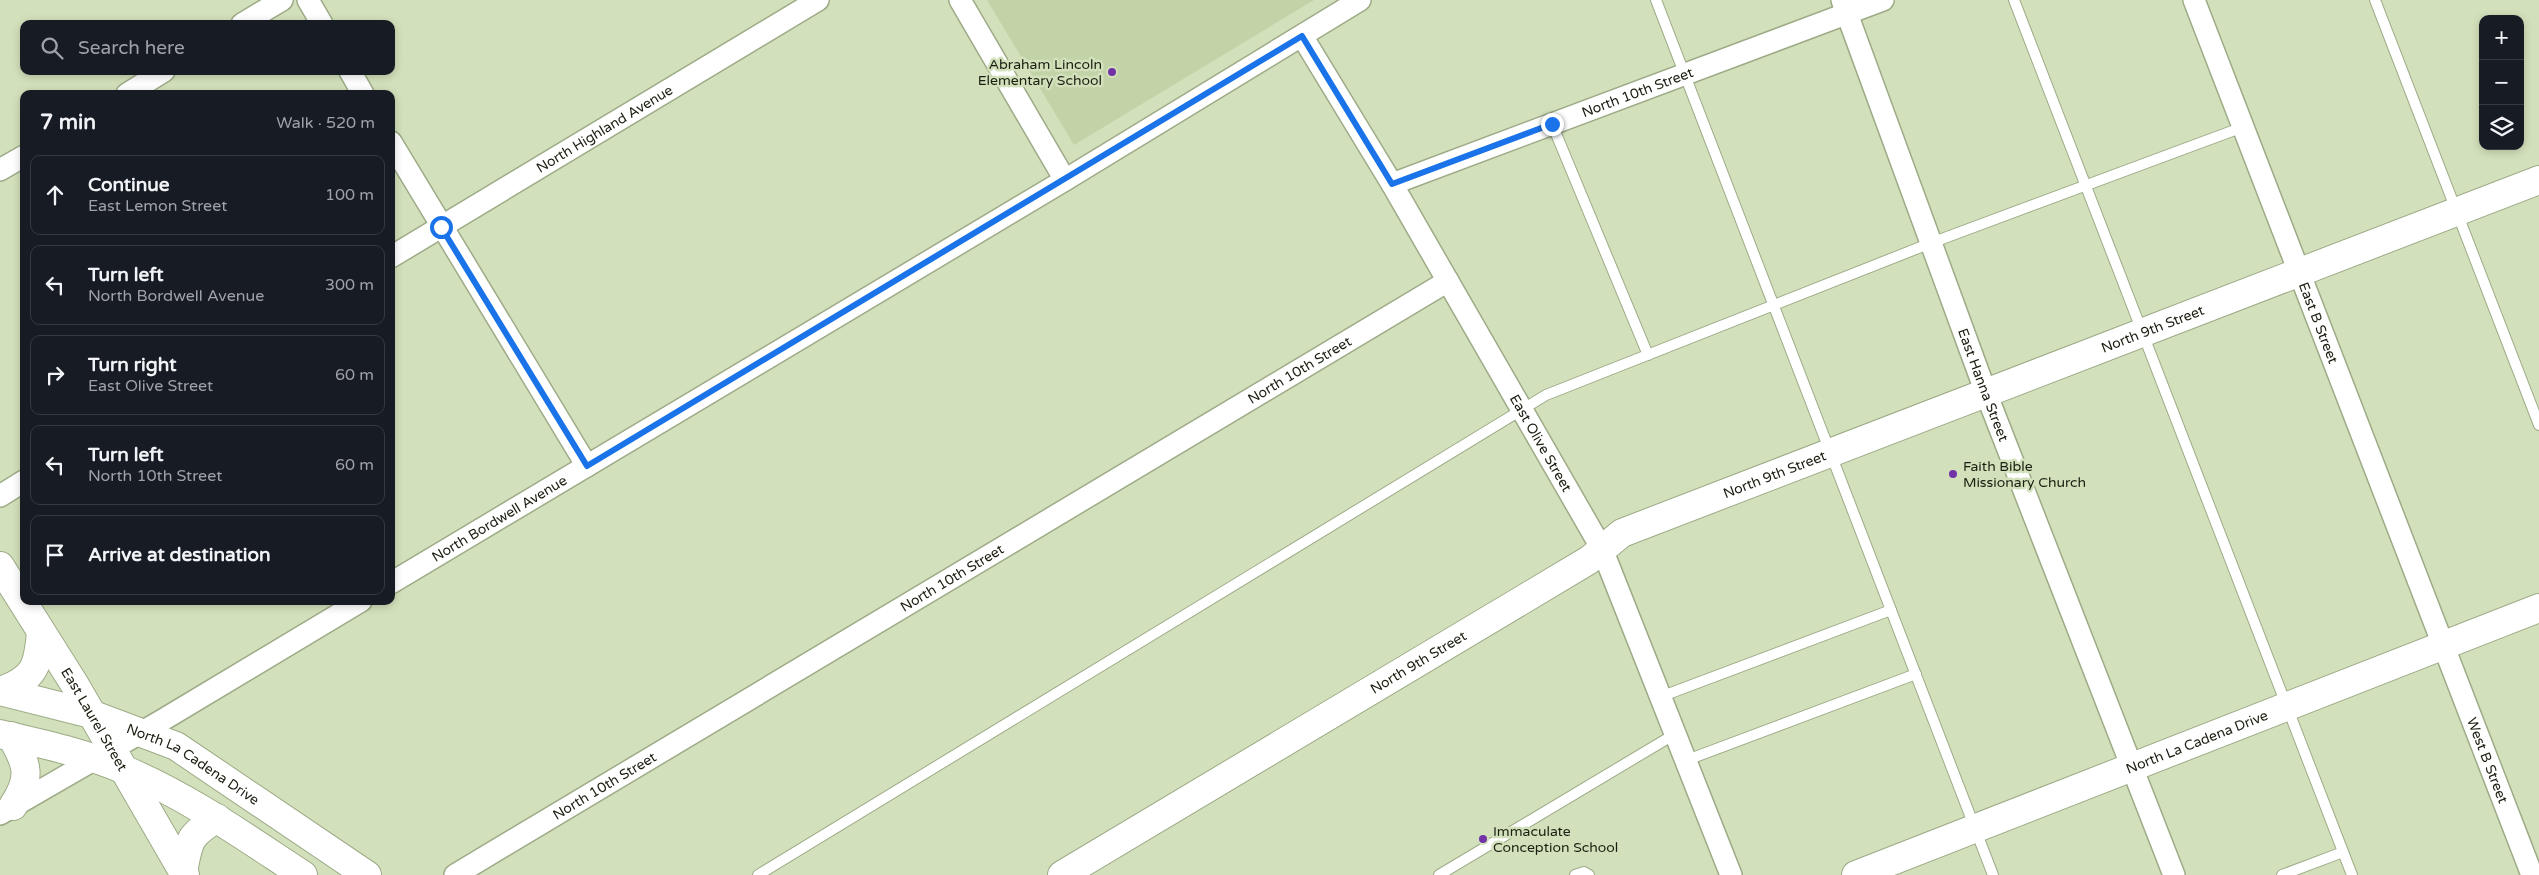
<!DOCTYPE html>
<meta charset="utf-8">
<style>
:root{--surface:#171b24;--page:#242831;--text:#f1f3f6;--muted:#9ea1a6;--line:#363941}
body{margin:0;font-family:"Varela Round",sans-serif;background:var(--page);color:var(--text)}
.controls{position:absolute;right:15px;top:15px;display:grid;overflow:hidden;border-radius:10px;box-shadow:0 2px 8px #0003}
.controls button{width:45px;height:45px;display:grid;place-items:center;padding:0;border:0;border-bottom:1px solid var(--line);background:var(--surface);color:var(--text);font:25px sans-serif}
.stop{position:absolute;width:15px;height:15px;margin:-11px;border:4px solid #1a73e8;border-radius:50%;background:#fff}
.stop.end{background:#1a73e8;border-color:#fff;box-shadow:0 1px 5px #0008}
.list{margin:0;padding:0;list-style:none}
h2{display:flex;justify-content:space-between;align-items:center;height:65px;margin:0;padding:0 20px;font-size:21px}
h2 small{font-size:16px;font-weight:400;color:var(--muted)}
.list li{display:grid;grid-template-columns:32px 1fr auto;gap:15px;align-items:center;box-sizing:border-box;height:80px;margin:0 10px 10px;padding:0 10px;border:1px solid var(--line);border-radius:10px}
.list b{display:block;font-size:19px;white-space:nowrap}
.list p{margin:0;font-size:16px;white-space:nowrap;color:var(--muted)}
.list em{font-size:16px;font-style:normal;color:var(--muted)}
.icon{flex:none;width:28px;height:28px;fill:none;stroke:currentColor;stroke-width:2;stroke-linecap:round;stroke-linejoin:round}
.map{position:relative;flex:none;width:2539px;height:875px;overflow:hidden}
.search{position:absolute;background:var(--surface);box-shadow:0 2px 8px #0003;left:20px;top:20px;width:375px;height:55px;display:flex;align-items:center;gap:12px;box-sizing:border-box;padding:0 18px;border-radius:10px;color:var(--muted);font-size:19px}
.panel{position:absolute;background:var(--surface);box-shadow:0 2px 8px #0003;left:20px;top:90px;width:375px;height:515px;border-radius:10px}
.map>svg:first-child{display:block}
.built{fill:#c2d3a8}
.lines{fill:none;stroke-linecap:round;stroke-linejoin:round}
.lane-casing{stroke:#9dab87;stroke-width:12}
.street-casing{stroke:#9dab87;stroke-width:24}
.secondary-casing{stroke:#9dab87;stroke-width:30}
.lane{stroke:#fff;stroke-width:10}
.street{stroke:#fff;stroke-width:21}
.secondary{stroke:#fff;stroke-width:28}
.route{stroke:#1a73e8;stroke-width:6}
.poi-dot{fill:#7233a8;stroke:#d2e1bb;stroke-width:2}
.labels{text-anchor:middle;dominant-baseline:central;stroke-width:5;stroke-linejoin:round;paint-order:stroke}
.poi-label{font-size:14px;fill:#1a1f11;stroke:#d2e1bb;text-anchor:start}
.street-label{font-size:14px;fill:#1a1f11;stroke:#d2e1bb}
</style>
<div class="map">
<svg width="2539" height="875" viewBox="0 0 2539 875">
<rect width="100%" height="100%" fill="#d2e1bb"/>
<polygon class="built" points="987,0 1314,0 1074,145"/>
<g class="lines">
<defs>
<g id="lane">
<polyline points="1656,0 1993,875"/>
<polyline points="2014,0 2352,875"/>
<polyline points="2375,0 2539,425"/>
<polyline points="1552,124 1648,355"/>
<polyline points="1660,697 1891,610"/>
<polyline points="1687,760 1916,674"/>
<polyline points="758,875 1546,395 1931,243 2243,127"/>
<polyline points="1439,875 1675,734"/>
<polyline points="1575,875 1584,872 1589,875"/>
<polyline points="2282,875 2343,852"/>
</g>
<g id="street">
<polyline points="308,0 322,24"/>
<polyline points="960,0 1065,180"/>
<path id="s1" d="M1842,0L1986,393L2174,875"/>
<path id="s2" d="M2194,0L2532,875"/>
<polyline points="242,24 282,0"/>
<path id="s3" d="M1302,36L1392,184L1602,549L1731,875"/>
<polyline points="350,71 363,94"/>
<polyline points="127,94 164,71"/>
<polyline points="391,142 587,466"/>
<polyline points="0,170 24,156"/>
<path id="s4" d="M1392,184L1883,0"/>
<path id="s5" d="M391,257L818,0"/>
<polyline points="0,496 24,481"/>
<path id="s6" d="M391,583L1065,180L1360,0"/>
<polyline points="0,814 161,721 361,601"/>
<path id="s7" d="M455,875L1448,281"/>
</g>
<g id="secondary">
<path id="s8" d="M0,566L75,685L185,875"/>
<path id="s9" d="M0,691L91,714L176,746L367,875"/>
<path d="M1,691C35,678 38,667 41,632"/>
<path d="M0,734C42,744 85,753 125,770C189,797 245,837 303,875"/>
<path d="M11,736C28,765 32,777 13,806"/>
<path d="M183,872C189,841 188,836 217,818"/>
<path id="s10" d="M1062,875L1589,560L1622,533L2539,180"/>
<path id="s11" d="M1856,875L2539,608"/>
</g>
</defs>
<use href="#lane" class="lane-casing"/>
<use href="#street" class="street-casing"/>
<use href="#secondary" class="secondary-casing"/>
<use href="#lane" class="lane"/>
<use href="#street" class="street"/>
<use href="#secondary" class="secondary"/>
</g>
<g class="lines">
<polyline class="route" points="441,227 587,466 1302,36 1392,184 1552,124"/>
</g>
<g class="poi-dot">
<circle cx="1112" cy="72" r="5"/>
<circle cx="1953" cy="474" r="5"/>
<circle cx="1483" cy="839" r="5"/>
</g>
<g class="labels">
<g class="poi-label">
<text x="1102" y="64" text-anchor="end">Abraham Lincoln<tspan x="1102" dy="16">Elementary School</tspan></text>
<text x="1963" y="466">Faith Bible<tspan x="1963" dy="16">Missionary Church</tspan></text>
<text x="1493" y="831">Immaculate<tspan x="1493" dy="16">Conception School</tspan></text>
</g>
<g class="street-label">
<text stroke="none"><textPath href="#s4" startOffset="262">North 10th Street</textPath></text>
<text stroke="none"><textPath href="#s5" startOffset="249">North Highland Avenue</textPath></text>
<text stroke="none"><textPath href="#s2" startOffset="346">East B Street</textPath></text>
<text stroke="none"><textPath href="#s10" startOffset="1225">North 9th Street</textPath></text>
<text stroke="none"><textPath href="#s7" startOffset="984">North 10th Street</textPath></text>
<text stroke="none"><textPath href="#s1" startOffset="410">East Hanna Street</textPath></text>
<text stroke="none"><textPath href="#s3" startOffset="472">East Olive Street</textPath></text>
<text stroke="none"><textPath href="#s10" startOffset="820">North 9th Street</textPath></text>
<text stroke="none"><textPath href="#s6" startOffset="126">North Bordwell Avenue</textPath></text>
<text stroke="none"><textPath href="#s7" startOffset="579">North 10th Street</textPath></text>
<text stroke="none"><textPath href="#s10" startOffset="415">North 9th Street</textPath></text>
<text stroke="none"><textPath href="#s8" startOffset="180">East Laurel Street</textPath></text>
<text stroke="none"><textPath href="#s11" startOffset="366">North La Cadena Drive</textPath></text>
<text stroke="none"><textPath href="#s2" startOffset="815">West B Street</textPath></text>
<text stroke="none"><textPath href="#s9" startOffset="208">North La Cadena Drive</textPath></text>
<text stroke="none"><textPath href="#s7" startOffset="174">North 10th Street</textPath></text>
</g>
</g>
</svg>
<div class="controls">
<button>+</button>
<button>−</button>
<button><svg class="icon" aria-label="layers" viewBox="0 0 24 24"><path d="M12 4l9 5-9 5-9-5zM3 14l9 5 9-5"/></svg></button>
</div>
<div class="stop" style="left:441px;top:227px"></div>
<div class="stop end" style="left:1552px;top:124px"></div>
<div class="search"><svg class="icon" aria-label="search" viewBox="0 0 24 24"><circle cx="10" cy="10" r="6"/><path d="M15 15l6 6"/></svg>Search here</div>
<section class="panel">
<h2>7 min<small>Walk · 520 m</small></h2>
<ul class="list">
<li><svg class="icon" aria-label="ahead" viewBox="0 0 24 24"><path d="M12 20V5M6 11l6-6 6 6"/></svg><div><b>Continue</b><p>East Lemon Street</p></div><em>100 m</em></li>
<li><svg class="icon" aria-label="left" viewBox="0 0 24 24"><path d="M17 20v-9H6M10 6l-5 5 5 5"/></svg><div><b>Turn left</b><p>North Bordwell Avenue</p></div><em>300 m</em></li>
<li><svg class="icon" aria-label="right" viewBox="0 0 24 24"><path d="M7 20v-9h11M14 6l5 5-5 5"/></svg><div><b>Turn right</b><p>East Olive Street</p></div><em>60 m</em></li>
<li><svg class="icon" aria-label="left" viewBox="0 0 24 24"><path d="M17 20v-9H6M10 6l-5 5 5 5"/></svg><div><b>Turn left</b><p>North 10th Street</p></div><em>60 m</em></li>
<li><svg class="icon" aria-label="arrive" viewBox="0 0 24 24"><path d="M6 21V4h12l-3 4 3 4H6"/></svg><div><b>Arrive at destination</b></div></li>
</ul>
</section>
</div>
